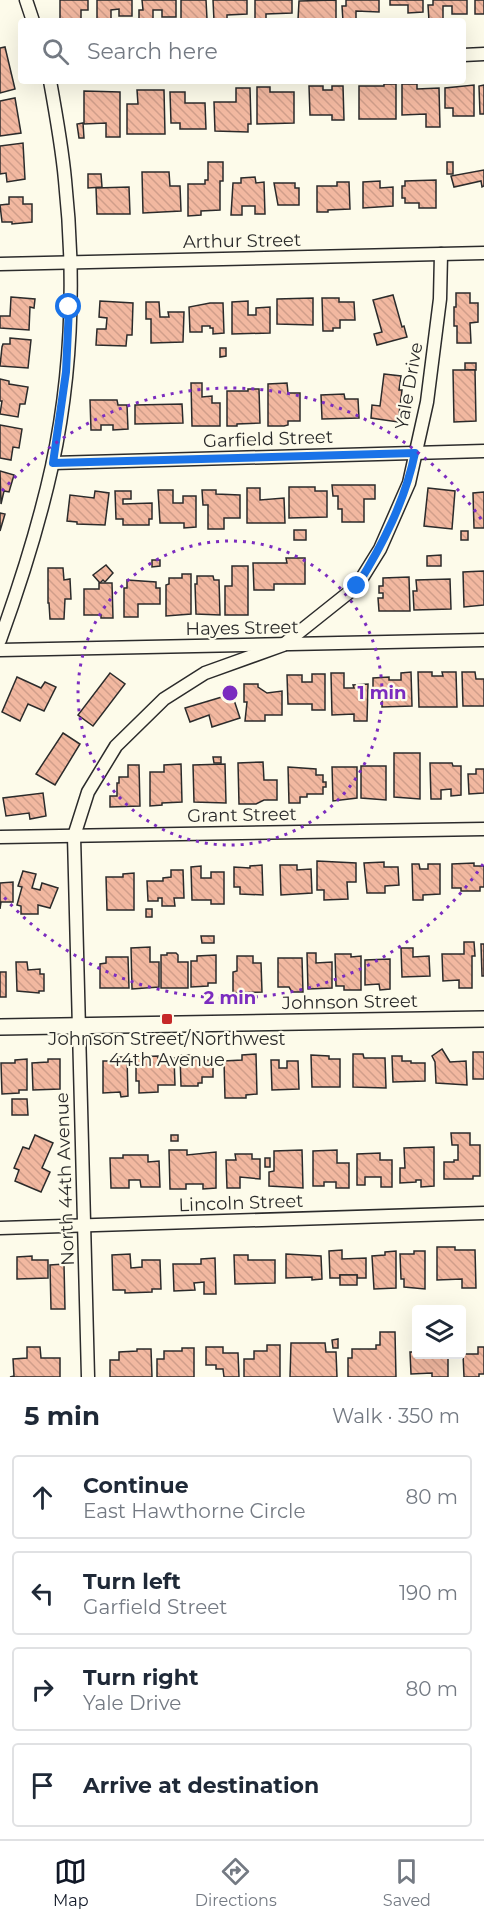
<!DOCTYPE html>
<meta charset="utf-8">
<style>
:root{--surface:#fff;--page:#f2f2f3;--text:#1f2937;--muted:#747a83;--line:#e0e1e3;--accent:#111827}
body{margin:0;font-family:Montserrat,sans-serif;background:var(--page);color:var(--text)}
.controls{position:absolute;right:18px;bottom:18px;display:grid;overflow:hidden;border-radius:6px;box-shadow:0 6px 24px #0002}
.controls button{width:54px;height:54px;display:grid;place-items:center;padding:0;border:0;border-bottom:2px solid var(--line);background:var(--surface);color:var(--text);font:30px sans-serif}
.stop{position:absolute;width:18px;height:18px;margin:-14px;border:4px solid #1a73e8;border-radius:50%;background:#fff}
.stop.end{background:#1a73e8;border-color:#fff;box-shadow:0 2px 6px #0008}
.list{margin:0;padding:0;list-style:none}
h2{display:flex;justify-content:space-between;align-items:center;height:78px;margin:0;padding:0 24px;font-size:26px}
h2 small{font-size:20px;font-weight:400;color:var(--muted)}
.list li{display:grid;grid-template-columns:39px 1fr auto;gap:18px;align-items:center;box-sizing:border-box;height:84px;margin:0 12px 12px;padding:0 12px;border:2px solid var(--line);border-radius:6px}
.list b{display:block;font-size:22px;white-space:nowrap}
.list p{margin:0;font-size:20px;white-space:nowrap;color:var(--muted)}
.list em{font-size:20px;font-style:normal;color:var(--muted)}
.icon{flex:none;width:33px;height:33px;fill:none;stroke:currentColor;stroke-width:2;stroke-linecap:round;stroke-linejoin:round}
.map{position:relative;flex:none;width:484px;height:1377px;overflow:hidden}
.search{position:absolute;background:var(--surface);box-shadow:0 6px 24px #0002;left:18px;right:18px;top:18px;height:66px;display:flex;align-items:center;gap:15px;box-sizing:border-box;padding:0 21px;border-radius:6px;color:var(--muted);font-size:22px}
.sheet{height:462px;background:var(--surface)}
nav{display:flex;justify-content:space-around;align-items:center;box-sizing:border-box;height:84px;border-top:2px solid var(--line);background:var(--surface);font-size:16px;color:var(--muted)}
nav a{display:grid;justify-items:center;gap:3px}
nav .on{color:var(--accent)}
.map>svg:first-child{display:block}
.building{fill:url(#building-back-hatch);stroke:#2b2b2b;stroke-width:1.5}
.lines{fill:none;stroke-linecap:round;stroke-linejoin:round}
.minor-casing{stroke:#2b2b2b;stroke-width:15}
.tertiary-casing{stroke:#2b2b2b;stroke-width:18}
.minor{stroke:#fdfbea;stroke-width:12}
.tertiary{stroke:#fdfbea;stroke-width:15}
.route{stroke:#1a73e8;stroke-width:8}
.ring{fill:none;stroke:#7b2cbf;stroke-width:3;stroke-dasharray:3 6}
.poi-dot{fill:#c62828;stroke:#fdfbea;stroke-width:2}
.labels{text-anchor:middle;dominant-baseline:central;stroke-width:4.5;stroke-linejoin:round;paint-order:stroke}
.street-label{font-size:18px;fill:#2b2b2b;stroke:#fdfbea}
.poi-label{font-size:18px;fill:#2b2b2b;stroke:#fdfbea}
.centre{fill:#7b2cbf;stroke:#fdfbea;stroke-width:3}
.ring-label{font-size:18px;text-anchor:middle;font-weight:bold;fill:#7b2cbf;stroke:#fdfbea;stroke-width:4.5;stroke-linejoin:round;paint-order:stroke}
</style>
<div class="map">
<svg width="484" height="1377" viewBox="0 0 484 1377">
<defs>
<pattern id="building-back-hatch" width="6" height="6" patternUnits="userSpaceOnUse" patternTransform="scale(1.5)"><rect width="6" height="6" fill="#f2b8a0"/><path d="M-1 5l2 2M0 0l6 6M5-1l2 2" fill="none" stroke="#d09e8a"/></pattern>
</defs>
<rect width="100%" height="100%" fill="#fdfbea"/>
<g class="building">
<polygon points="60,0 88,0 88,10 81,10 81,21 60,21"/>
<polygon points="97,0 132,0 132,16 119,16 119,9 111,10 111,21 97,21"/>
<polygon points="142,0 176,0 176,17 162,17 162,10 153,10 153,21 139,21 139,10 143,10"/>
<polygon points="181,0 206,0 207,19 181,21"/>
<polygon points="213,0 247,0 247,14 227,15 227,21 214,21"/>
<polygon points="255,0 292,0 292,13 266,14 266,19 255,19"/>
<polygon points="336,0 336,21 298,20 299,1"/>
<polygon points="346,0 379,0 379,12 356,11 356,21 343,21 342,6 346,6"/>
<polygon points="390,0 423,0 423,12 408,13 408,5 390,5"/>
<polygon points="433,0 467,0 467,14 452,14 452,6 443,6 443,21 429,21 428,5 433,5"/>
<rect x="475" y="0" width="9" height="14"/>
<polygon points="5,47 15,89 0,93 0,48"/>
<polygon points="384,84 396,84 396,119 359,119 359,86 384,86"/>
<polygon points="402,84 417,84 417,89 439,88 440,127 426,127 426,114 402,115"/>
<polygon points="474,85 474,116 453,116 453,108 445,108 445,88"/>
<polygon points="484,85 484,114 480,114 479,86"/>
<polygon points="309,86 323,86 323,90 332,90 332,86 343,86 344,120 332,120 332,115 310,115"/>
<polygon points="257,87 270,87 270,92 294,92 294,123 257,124"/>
<polygon points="236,88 250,88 251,124 248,124 248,132 215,131 214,102 236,102"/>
<polygon points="137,90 164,90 165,134 127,134 127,104 138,104"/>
<polygon points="84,91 120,92 120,137 106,137 106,123 84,124"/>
<polygon points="170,92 185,92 185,103 205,103 206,129 180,129 180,123 171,123"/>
<polygon points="15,98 21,133 0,136 0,101"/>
<polygon points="83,123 84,138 79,138 77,124"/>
<polygon points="23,143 25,179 7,182 6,173 0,174 0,146"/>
<polygon points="208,162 223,162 223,181 220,181 220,210 201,211 201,215 188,216 188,184 205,184 205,180 208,180"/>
<rect x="447" y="162" width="6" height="12"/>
<polygon points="484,170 484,186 482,187 481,181 454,187 451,176"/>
<polygon points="142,172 169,172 170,186 180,186 181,211 143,213"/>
<polygon points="88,174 101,174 102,187 88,188"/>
<polygon points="255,177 256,183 264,182 265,214 255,214 255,206 242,206 242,215 231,215 233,183 241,183 241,178"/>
<polygon points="436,180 436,208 419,208 419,203 405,203 405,198 402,198 402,186 405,186 405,181"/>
<polygon points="380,181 380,188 393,187 393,206 363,208 363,182"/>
<polygon points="337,182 349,182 350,209 328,210 328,212 317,212 317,186 337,186"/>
<polygon points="274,183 295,183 295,188 299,188 299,205 278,205"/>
<polygon points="129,187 130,214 97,214 96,188"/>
<polygon points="9,197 23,197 23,204 32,204 32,222 12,224 12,222 2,222 0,205 9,204"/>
<polygon points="456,293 470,293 470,303 478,303 478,322 470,323 471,343 457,343 457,326 454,326 454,307 456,307"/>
<polygon points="393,295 402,327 404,326 407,337 377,345 374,334 382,332 373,300"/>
<polygon points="11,297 35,299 34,308 30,307 29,330 0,328 0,316 10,316"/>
<polygon points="313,298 313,325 277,324 277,299"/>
<polygon points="322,298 339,298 339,302 354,302 355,320 340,320 340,328 333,328 333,331 323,331"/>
<polygon points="100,301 133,303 132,335 127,335 126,346 96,345 97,329 106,329 107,318 99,317"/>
<polygon points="248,301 248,315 256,315 256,308 270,307 270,333 232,334 232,302"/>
<polygon points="146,302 159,302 160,317 169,317 168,312 184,312 183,342 151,343 151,319 146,319"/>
<polygon points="210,303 223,303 224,333 213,334 213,328 210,328 210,326 202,326 202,332 190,332 189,307"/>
<polygon points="10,338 31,340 28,368 0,366 2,347 3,344 10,344"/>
<polygon points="220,348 226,348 226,356 220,357"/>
<rect x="465" y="363" width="11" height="7"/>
<polygon points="453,370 475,370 476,421 454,422"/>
<polygon points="384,374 401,376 399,390 402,390 398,422 371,418 372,405 380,406"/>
<polygon points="0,379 9,381 9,384 28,387 25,404 20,404 18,417 0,414 2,401 0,401"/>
<polygon points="191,383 202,383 202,397 212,396 212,403 220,403 220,426 192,426"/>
<polygon points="287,383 288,393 300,393 300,421 288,421 288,425 284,426 268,426 268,384"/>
<polygon points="248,389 259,389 260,423 237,424 237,426 227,426 227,391 248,391"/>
<polygon points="344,394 345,399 358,399 359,418 322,419 321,395"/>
<polygon points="90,400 117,400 118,405 127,405 128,429 113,430 113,425 101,425 101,430 91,430"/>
<polygon points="182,404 183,423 135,424 135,405"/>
<polygon points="0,425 22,429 19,448 13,447 11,460 0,458"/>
<polygon points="0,471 14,475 9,492 4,491 1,504"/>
<polygon points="332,485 375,485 375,499 364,499 364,522 342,522 342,509 338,509 338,496 333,496"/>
<polygon points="289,487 315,487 315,491 327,491 327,517 289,518"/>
<polygon points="247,488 260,488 260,500 284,498 285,523 247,523"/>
<polygon points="428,488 455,491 452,529 424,526"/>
<polygon points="158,490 173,490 173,503 183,503 183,496 196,496 196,527 184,528 184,523 160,523"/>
<polygon points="202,490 216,490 216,494 240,495 240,518 224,518 224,529 208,529 208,505 203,505"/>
<polygon points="95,491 109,493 105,525 77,524 77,522 67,521 70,495 94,498"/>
<polygon points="115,491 131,491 131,499 123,499 123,504 152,503 152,519 149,519 149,525 123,525 123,519 116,519"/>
<polygon points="484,492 484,528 474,528 473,493"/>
<polygon points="0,513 5,514 0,531"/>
<rect x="294" y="530" width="12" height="10"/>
<rect x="461" y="531" width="7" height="9"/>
<polygon points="441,555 441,566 427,566 427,556"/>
<polygon points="286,558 305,558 305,584 274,584 274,590 254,590 253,563 287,563"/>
<polygon points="152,560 160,560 160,566 152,567"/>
<polygon points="106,565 113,573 105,582 103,580 100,583 93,575"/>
<polygon points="232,566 248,566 248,615 225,615 225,586 232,586"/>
<polygon points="48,568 63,568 64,580 70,579 71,599 65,599 64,619 50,619 49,603 48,603"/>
<polygon points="484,571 484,605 464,607 463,572"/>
<polygon points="182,574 191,574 191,614 166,616 166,585 169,584 169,578 182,578"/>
<polygon points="197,576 213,576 214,580 219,580 220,615 196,614 195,584 197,584"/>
<polygon points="409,577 410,611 379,611 378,598 383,598 383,593 379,593 379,586 383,586 383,578"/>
<polygon points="450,579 451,609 414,610 413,591 417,591 416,580"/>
<polygon points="127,580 156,582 156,588 160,588 160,604 138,604 138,617 124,617 124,588 127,588"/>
<polygon points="99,583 112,583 113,618 101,618 101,615 84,615 84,589 99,589"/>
<polygon points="411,672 412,706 382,707 382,698 373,699 373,678 389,677 389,680 401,680 401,673"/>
<polygon points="418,672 432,672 432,676 443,676 442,672 456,672 457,707 419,707"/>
<polygon points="462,672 475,672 476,679 484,679 484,706 463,706"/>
<polygon points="110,673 125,684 93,726 78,715"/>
<polygon points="331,673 344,673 344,688 354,688 353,685 368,684 367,721 354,721 354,714 332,715"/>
<polygon points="312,674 325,674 325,710 312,710 312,704 288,704 287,675 302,675 302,682 312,682"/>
<polygon points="17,677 41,688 45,682 56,687 44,711 28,704 20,721 2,712"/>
<polygon points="244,684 258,684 258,687 267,693 282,691 282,715 265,715 265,721 245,721 247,702 244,702"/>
<polygon points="232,694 240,718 212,727 209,715 190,722 185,708"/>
<polygon points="63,733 80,744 55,785 36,774"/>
<polygon points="394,753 420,753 420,799 394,797"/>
<polygon points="213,757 221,757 221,763 214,763"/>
<polygon points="263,762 264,780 277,780 277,800 264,800 256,804 239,804 238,763"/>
<polygon points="430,763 452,763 453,766 461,766 461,795 451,796 451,789 441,790 441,799 431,799"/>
<polygon points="181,764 182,802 162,803 162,805 150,806 150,772 164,772 164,765"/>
<polygon points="225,764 226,803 194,802 193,765"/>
<polygon points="128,765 139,765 140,806 110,807 110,796 117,796 117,783 119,783 119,777 128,777"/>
<polygon points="361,766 386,766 386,800 361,798"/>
<polygon points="288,767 316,769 316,775 323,775 323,782 326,782 326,787 323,787 323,794 307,794 307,797 300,797 300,803 289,803"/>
<polygon points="332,767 357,767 357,798 333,801"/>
<polygon points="476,769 484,769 484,793 469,794 468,774 476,774"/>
<polygon points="43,793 46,816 30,819 29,813 6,816 3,798"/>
<polygon points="317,861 356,863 356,882 347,882 348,899 324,900 324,890 317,890"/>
<polygon points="384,862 384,867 398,867 399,885 385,886 385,893 367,893 364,863"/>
<polygon points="474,863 474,866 484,866 484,887 480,887 480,891 461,891 461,888 452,888 452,864"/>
<polygon points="412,864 419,864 420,869 428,869 428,864 440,864 440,894 423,895 423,900 413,900"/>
<polygon points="262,865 263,895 240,894 240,887 234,887 234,867 250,868 250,866"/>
<polygon points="280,865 297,865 297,870 311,869 312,893 281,895"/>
<polygon points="201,866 201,878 211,878 211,872 224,872 224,904 211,904 211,900 192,900 191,867"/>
<polygon points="171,870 183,870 184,898 174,898 175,906 162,906 162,898 158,898 158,901 148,901 147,881 163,881 163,878 171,877"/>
<polygon points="23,871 36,874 32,888 40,890 42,883 58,888 50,908 38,905 38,914 21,914 21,906 17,905 22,887 18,886"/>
<polygon points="134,873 134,910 107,910 106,877 123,877 123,874"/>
<polygon points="13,882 13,902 1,902 0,909 0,883"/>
<rect x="146" y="909" width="6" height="8"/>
<polygon points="201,936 214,936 214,943 202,943"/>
<polygon points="464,942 474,942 475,956 472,956 472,988 459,988 459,980 443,981 442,954 464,954"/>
<polygon points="481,944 484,944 484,976 482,976"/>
<polygon points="150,947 150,962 159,962 159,987 132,989 131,948"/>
<polygon points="401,948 413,948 413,957 429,956 430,976 402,977"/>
<polygon points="167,953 176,953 178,955 178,962 188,962 188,988 161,988 161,955 167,955"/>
<polygon points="307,953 316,953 316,963 332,962 332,988 308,989"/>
<polygon points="335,954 351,954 351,957 361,956 361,990 344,990 344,986 336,986"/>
<polygon points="216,955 216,983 208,983 208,986 191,987 191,961 197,961 197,956"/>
<polygon points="237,956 253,956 253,963 261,963 262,992 233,993 233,972 237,971"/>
<polygon points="106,957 128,957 129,988 100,988 100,964 106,963"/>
<polygon points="278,958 302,958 303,992 292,992 289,987 278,987"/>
<polygon points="390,959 390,989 380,990 379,984 365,985 365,960"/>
<polygon points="16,962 27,962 28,970 40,969 40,974 44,974 44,991 39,991 39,993 17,991"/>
<rect x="0" y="972" width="6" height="25"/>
<polygon points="442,1049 450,1062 466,1061 467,1085 436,1083 435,1062 432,1056"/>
<rect x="473" y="1052" width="11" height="27"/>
<polygon points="256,1054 257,1094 246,1095 246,1098 225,1098 224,1061 242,1060 242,1055"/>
<polygon points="353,1054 363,1054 364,1058 385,1058 386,1088 353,1087"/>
<polygon points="180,1055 197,1055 198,1060 213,1060 213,1077 202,1077 202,1083 198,1083 198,1086 181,1086"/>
<polygon points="311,1055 329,1056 329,1059 340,1059 340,1087 312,1087"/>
<polygon points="158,1056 158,1058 174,1058 175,1085 158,1085 158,1092 139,1093 139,1081 136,1081 136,1057"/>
<polygon points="392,1056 402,1056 402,1061 411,1061 411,1063 425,1063 425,1081 393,1082"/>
<polygon points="118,1057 127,1057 128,1096 121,1097 120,1092 103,1093 103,1061 118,1061"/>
<polygon points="27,1059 27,1090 19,1090 19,1093 2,1094 1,1063 15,1063 15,1060"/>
<polygon points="48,1059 60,1059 60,1089 33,1090 32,1063 48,1062"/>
<polygon points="271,1060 279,1060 279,1068 287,1068 287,1061 298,1061 299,1089 272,1090"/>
<polygon points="12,1099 27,1099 28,1115 12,1115"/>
<polygon points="451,1133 470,1133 470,1145 480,1145 480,1176 473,1176 473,1179 444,1179 444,1162 454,1162 454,1160 458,1160 458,1145 452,1145"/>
<polygon points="35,1135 53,1143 42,1168 50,1172 41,1192 15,1181 19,1170 14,1168 23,1147 29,1149"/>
<rect x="171" y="1135" width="7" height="6"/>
<polygon points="434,1147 434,1186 421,1187 421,1180 416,1180 416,1182 400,1183 400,1168 405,1168 404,1148"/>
<polygon points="169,1150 187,1150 187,1155 216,1152 216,1188 203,1189 203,1184 186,1184 186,1189 170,1189"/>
<polygon points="302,1150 303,1188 269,1186 269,1172 274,1171 274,1151"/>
<polygon points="337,1150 337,1163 349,1163 349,1188 336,1188 336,1182 324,1182 324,1186 313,1186 313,1151"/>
<polygon points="380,1153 380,1160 392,1160 392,1187 381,1187 381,1177 365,1177 365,1185 357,1185 357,1154"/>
<polygon points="235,1154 252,1154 252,1159 260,1159 260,1179 240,1177 240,1188 227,1188 226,1160 236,1160"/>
<polygon points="123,1155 148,1155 148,1162 159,1161 160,1187 141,1187 140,1180 129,1180 129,1188 111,1188 110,1158 123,1158"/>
<rect x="265" y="1158" width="5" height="9"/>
<polygon points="437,1247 455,1247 455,1250 475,1250 476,1288 462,1288 462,1279 437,1280"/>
<polygon points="342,1250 342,1259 366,1258 366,1278 357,1278 357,1275 340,1275 340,1278 330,1278 329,1251"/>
<polygon points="396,1251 396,1288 374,1289 372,1256 385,1255 385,1252"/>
<polygon points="414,1251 425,1251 425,1289 404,1287 404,1279 401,1279 400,1254 414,1254"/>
<polygon points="130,1254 131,1268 142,1267 142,1260 160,1260 161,1289 152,1289 152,1292 125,1293 125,1290 113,1290 112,1255"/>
<polygon points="286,1254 321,1256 322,1279 312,1280 312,1277 286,1278"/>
<polygon points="234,1255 248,1255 248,1260 275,1260 275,1283 235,1284"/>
<polygon points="32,1256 32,1260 48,1260 48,1278 17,1279 17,1257"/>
<polygon points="215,1258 216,1294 204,1294 204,1282 194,1283 195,1290 174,1291 173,1264 201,1264 201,1259"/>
<polygon points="64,1264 65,1309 51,1309 50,1265"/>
<rect x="340" y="1275" width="17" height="10"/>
<polygon points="380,1332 395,1332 396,1377 348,1377 348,1358 352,1358 352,1349 376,1349 376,1345 380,1345"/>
<polygon points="338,1339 338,1348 333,1348 332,1340"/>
<polygon points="291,1343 325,1343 326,1352 336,1352 337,1377 290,1377"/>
<polygon points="267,1345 280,1345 280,1377 244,1377 244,1359 254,1359 254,1351 267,1351"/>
<polygon points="415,1346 416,1354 448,1354 448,1377 432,1377 432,1373 411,1374 410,1352 415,1352"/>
<polygon points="27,1347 40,1347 41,1358 60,1358 60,1377 10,1377 14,1376 13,1359 27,1358"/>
<polygon points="206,1347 223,1347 223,1353 238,1353 239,1377 224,1377 223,1369 216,1369 216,1365 206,1365"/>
<polygon points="478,1347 484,1347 484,1374 479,1374 479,1377 464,1377 463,1354 478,1354"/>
<polygon points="182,1348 194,1348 194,1377 157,1377 157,1359 164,1359 164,1351 182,1351"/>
<polygon points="137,1349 151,1349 152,1377 110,1377 110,1360 119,1360 119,1352 137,1351"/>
</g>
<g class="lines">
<defs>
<g id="minor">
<polyline points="26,0 33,21"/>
<polyline points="463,55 484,54"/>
<polyline points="0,264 484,253"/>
<polyline points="53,463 484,451"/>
<path d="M0,640C21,582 39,525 52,466C72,373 75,274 65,180C62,147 56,114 50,81"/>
<polyline points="0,650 484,640"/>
<polyline points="0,837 484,829"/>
<polyline points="0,1228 484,1213"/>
<polyline points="88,1377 74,836 88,792 116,746 164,699 205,673 283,645 357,586 380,549 409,483 427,402 440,299 441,254"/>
</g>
<polyline id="tertiary" points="0,1027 484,1019"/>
</defs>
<use href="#minor" class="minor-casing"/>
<use href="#tertiary" class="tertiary-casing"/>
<use href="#minor" class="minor"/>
<use href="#tertiary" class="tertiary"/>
</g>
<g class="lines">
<path class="route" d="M69,307L66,372L53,463L415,453C405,501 383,544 357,586"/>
</g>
<g class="ring">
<circle cx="230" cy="693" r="152"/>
<path d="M483 864A305 305 0 0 1 2 895M2 491A305 305 0 0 1 483 522"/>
</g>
<rect class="poi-dot" x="161" y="1013" width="12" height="12" rx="3"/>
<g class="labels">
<g class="street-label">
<text transform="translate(242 241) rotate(-1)">Arthur Street</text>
<text transform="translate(409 386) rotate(-80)">Yale Drive</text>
<text transform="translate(268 439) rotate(-2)">Garfield Street</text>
<text transform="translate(242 628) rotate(-1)">Hayes Street</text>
<text transform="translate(242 815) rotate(-1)">Grant Street</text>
<text transform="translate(350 1002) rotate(-1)">Johnson Street</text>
<text transform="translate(65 1179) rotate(-92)">North 44th Avenue</text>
<text transform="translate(241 1203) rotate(-2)">Lincoln Street</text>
</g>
<g class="poi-label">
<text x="167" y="1039">Johnson Street/Northwest<tspan x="167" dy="21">44th Avenue</tspan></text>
</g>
</g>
<circle cx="230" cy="693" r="9" class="centre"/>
<g class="ring-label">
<text x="382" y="699">1 min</text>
<text x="230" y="1004">2 min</text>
</g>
</svg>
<div class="controls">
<button><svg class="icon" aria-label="layers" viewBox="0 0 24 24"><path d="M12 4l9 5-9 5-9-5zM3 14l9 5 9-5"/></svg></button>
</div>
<div class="stop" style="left:69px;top:307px"></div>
<div class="stop end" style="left:357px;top:586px"></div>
<div class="search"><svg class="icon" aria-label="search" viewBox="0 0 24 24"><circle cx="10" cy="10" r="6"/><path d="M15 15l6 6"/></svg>Search here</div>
</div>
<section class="sheet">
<h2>5 min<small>Walk · 350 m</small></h2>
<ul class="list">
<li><svg class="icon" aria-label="ahead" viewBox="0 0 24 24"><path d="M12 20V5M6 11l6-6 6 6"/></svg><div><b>Continue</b><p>East Hawthorne Circle</p></div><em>80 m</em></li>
<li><svg class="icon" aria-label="left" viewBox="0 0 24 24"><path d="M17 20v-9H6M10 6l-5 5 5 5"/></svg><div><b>Turn left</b><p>Garfield Street</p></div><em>190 m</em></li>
<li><svg class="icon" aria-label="right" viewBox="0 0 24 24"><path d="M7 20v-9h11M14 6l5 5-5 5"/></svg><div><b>Turn right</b><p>Yale Drive</p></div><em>80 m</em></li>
<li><svg class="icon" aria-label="arrive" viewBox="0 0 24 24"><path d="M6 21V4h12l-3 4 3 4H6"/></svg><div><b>Arrive at destination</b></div></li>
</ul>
</section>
<nav>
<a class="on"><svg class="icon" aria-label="map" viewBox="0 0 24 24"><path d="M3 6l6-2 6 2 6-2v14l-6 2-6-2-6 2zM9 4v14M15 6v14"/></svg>Map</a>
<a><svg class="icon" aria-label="directions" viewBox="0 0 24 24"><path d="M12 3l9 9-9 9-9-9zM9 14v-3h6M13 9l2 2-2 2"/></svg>Directions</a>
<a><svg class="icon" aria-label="saved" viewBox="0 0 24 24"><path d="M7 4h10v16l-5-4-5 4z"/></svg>Saved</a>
</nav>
